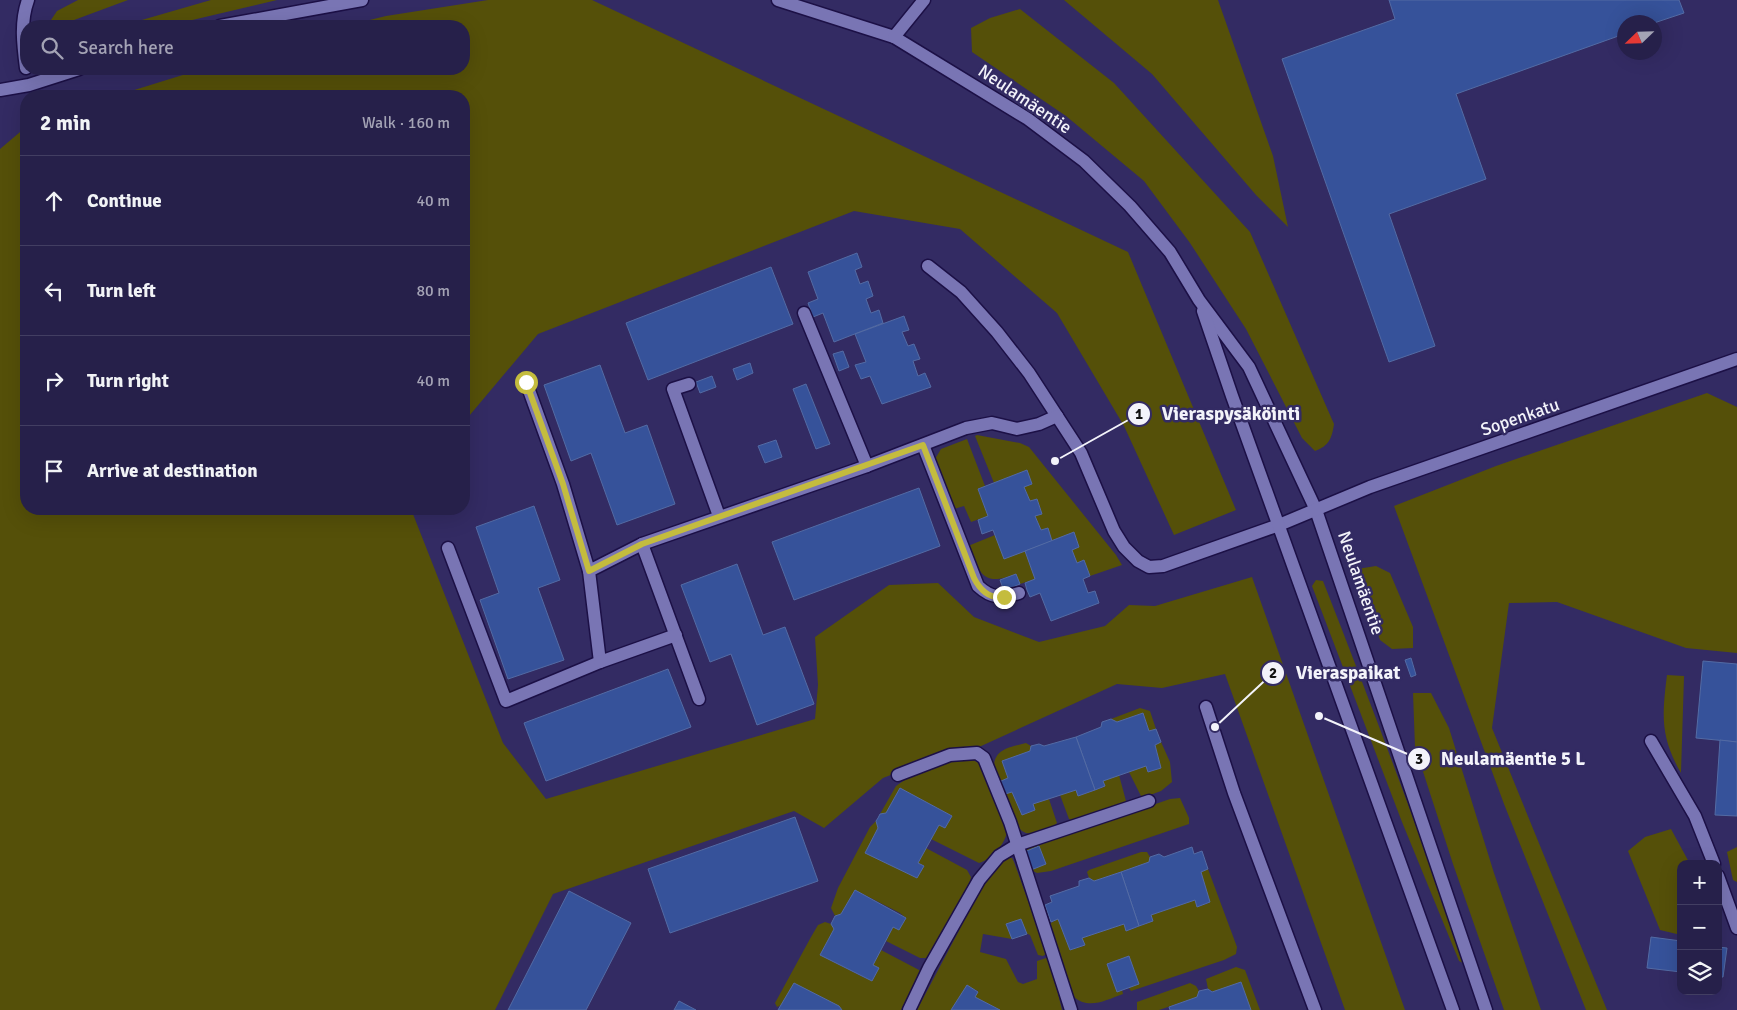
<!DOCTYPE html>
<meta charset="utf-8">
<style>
:root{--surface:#26204a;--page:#2e2851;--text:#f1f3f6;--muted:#a4a3b5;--line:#423e62}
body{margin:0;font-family:Signika,sans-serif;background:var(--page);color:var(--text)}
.controls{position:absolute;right:15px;bottom:15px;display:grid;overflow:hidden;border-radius:10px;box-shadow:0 5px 20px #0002}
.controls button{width:45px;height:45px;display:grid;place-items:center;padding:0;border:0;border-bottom:1px solid var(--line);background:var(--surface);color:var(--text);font:25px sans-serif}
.compass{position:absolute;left:1617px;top:15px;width:45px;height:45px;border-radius:50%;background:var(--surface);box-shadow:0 5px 20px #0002;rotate:247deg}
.stop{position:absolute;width:15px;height:15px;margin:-11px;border:4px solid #c4bc3e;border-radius:50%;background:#fff}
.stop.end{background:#c4bc3e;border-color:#fff;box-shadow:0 1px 5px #0008}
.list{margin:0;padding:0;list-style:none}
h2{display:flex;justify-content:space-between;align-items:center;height:65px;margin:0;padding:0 20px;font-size:21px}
h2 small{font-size:16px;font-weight:400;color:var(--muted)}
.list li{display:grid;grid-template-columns:32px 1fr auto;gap:15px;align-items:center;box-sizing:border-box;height:90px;padding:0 20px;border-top:1px solid var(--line)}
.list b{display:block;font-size:19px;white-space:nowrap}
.list em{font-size:16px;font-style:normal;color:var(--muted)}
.icon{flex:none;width:28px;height:28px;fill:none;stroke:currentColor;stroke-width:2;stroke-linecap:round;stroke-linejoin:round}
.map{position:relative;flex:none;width:1737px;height:1010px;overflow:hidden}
.search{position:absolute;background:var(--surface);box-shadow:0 5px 20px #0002;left:20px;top:20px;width:450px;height:55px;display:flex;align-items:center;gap:12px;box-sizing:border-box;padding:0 18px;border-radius:20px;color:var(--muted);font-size:19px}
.panel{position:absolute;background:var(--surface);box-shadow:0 5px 20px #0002;left:20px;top:90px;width:450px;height:425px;border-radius:20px}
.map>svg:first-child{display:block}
.green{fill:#555009}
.building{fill:#36529a;stroke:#536ba4}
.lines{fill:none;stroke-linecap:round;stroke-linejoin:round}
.minor-casing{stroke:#1c1046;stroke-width:15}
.minor{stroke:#7975b4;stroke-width:12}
.route{stroke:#c4bc3e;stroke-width:6}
.labels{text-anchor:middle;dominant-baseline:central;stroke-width:5;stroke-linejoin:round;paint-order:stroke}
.street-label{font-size:18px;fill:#f3f3fa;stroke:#332b63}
.leader{fill:none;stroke:#f3f3fa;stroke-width:2}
.callout-dot{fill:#f3f3fa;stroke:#332b63;stroke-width:2}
.mark-label{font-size:15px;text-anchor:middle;font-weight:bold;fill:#111}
.callout-label{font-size:19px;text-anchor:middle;font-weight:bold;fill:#f3f3fa;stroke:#332b63;stroke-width:5;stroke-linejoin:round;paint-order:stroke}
</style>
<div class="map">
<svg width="1737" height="1010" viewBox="0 0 1737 1010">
<rect width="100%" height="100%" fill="#332b63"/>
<g class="green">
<polygon points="78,0 128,0 66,23 49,23 57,11"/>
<polygon points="211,0 277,0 167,26 121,26"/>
<polygon points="488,0 592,0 1128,252 1236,510 1174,535 1124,426 1057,313 960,229 854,211 538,334 464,422 464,96 115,96 202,69 464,69 464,26 345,26 386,16"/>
<polygon points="1064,0 1218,0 1273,156 1288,227 1256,195 1152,74"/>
<path d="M1020,9L1114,83L1250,232L1334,424C1332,438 1329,446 1315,451L1302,438L1246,329L1190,243L1144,181L1066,116L972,52L971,28L990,18Z"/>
<polygon points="26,127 26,509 411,509 503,743 546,799 815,719 818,685 815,637 889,585 938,583 974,617 1039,642 1105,626 1129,605 1155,606 1252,577 1405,1010 1345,1010 1225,674 1162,688 1117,684 979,747 947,753 883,778 824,828 794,811 553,894 495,1010 0,1010 0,149"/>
<polygon points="1707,393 1737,407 1737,653 1686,648 1557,602 1509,603 1492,728 1607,1010 1586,1010 1504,804 1394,506 1496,466"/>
<polygon points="977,435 1020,443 1029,447 1116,555 1122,565 1090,576 1084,560 1077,563 1072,550 1079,547 1074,532 1052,541 1048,528 1041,530 1035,516 1042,513 1037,499 1030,501 1024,487 1032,484 1027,470 994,483 975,436"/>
<polygon points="967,439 985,486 978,489 988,516 971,522 964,506 954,509 935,459 941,449"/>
<path d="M995,535L1025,551L1035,579L1020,584L1016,574C983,587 980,574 968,546Z"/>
<polygon points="1376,566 1390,573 1413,627 1413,648 1392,649 1380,640 1357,569"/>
<path d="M1316,580L1323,581C1372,706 1419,832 1464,959L1463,963L1459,961L1402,822L1312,586Z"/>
<path d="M1667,675L1684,676L1681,773C1660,737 1662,715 1667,675Z"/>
<polygon points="1413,693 1431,693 1449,728 1494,873 1541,1010 1504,1010 1453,864 1415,747"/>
<polygon points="1140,708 1150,711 1156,729 1149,731 1143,713 1117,722 1111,719"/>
<polygon points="1161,742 1170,762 1172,782 1161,791 1142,798 1129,772 1146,766 1148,772 1161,768 1155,745"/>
<path d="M1026,743L1031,746L1030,751L1002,761L1008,778L1001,781C997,777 994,772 994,767C994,748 1012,747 1026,743Z"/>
<path d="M957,759C963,760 971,758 977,762C987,770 1002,817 1007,832C1005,844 991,860 979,863L931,839L939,825L945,828L952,816L900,788L886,813L880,814L896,786L906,779Z"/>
<polygon points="1119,775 1126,801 1123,804 1072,821 1069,819 1060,795 1076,790 1078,796 1104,787 1103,781"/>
<path d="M1012,792L1022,815L1035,810L1033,804L1049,799L1057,823C1052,828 1045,829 1039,832C1015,841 1012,812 1005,794Z"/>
<polygon points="1180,798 1189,818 1189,824 1051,871 1037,873 1031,870 1046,864 1039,846 1024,852 1029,848 1170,799"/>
<path d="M876,821L878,828L866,853L917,878L924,866L918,863L926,848L967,870L971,877C968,897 939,941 926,958H920L886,941L893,927L899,930L906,918L900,913L855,890L841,914L835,916L831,908L838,888L870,827Z"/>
<polygon points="1671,829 1690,864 1681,864 1681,935 1660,930 1628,851 1645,837"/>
<polygon points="1737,847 1737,882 1733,880 1727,852"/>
<polygon points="1141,852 1147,852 1150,857 1149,862 1094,881 1089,878 1087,872 1089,870"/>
<polygon points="1005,858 1012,858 1014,862 1047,953 1043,956 1038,955 1030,935 1006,924 1012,939 983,934 980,952 1006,959 1018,982 1023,984 1037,979 1037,961 1049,957 1062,1010 1000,1010 975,997 978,991 967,986 951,1010 917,1010 981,889"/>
<path d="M1208,869L1237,947L1236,954L1224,960L1131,991L1129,988L1138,984L1129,956L1107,964L1117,991L1122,990L1123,994C1106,1000 1089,1010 1074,997L1049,924L1058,919L1070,950L1084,946L1082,938L1124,924L1127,931L1153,921L1151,915L1195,900L1197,907L1209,903L1201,872Z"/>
<polygon points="825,922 831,924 834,929 820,955 865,978 873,980 879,968 873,965 881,950 921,971 901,1010 842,1010 781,1005 777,1007 775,1003 811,937 818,925"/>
<polygon points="1236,967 1245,970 1260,1010 1251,1010 1208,989 1206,979"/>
<polygon points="1190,983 1196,986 1199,991 1197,997 1159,1010 1137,1010 1137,1002"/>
</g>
<g class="building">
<polygon points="1389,0 1679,0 1684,13 1654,23 1624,22 1624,34 1456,94 1486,179 1389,214 1435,346 1389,362 1282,59 1395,19"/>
<polygon points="857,253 862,267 855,270 860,284 868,281 873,296 866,299 871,313 879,310 883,323 834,342 823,313 813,317 808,303 818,299 808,272"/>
<polygon points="771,267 793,324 648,380 626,323"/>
<polygon points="904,316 909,330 902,332 908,346 914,344 920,359 913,361 918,376 925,373 931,387 882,404 870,376 861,379 855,365 866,362 855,334"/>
<polygon points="843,351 849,367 839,371 833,354"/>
<polygon points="750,363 753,373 737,380 733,369"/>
<polygon points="600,365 625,433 647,425 675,504 617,525 591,453 571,461 544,385"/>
<polygon points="712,376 716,387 700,393 696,382"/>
<polygon points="806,384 830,444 816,449 793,389"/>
<polygon points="776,440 782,457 765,463 758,446"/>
<polygon points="1027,470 1032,484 1024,487 1030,501 1037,499 1042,514 1035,516 1041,530 1048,528 1052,541 1004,559 993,530 982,534 978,520 988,516 978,489"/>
<polygon points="919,488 940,546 794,600 772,542"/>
<polygon points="534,506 560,580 538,588 564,660 508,679 480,600 499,593 476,527"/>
<polygon points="1074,532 1079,547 1072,550 1077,563 1084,560 1090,576 1083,579 1088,593 1095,591 1099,603 1051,621 1040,593 1030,597 1027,590 1025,583 1035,579 1025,551"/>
<polygon points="737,564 763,635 785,627 814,704 757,725 731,654 710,662 681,585"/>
<polygon points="1016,574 1020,584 1004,591 1000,580"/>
<polygon points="1411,658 1416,675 1411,677 1405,660"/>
<polygon points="1703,661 1737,664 1737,742 1696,738"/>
<polygon points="668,669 691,727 546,781 524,723"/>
<polygon points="1143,713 1149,731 1156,729 1161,742 1155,745 1161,768 1148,772 1146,766 1103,781 1105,786 1095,790 1076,737 1101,727 1102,722 1111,719 1117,722"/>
<polygon points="1076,737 1095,790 1078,796 1076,790 1033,804 1035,810 1022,815 1012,792 1005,794 1001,781 1008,778 1002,761 1030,751 1031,746 1039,744 1044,746"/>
<polygon points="1720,740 1737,742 1737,816 1715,815"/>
<polygon points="900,788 952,816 945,828 939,825 918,863 924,866 917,878 865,853 878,828 876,821 878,818 880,814 886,813"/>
<polygon points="795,817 818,881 670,933 648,869"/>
<polygon points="1039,846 1046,864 1031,870 1024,852"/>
<polygon points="1192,847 1194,854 1202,851 1208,869 1201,872 1210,902 1197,907 1195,900 1151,915 1153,921 1139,926 1121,872 1149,862 1150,857 1159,854 1164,857"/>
<polygon points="1121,872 1139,926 1126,931 1124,924 1082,938 1085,945 1070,950 1058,919 1051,922 1045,905 1052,902 1050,896 1079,886 1079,881 1089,878 1094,881"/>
<polygon points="855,890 906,918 899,930 893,927 873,965 879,968 872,981 820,955 834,929 831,924 835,916 841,914"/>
<polygon points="569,891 631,923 586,1010 508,1010"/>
<polygon points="1021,919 1027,934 1012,939 1006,924"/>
<polygon points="1651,937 1681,941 1681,972 1647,968"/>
<polygon points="1718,947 1727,948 1723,977 1718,977"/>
<polygon points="1129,956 1139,984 1117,992 1107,964"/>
<polygon points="1241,982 1251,1010 1170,1010 1169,1007 1197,997 1199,991 1208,989 1212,992"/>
<polygon points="794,983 839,1006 842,1010 778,1010"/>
<polygon points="967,985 978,992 975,997 1000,1010 951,1010"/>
<polygon points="679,1001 696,1010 674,1010"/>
</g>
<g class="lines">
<defs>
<g id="minor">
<polyline points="778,0 894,37 1028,119 1084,161 1130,206 1170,252 1199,300 1249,367 1316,510 1486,1010"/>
<polyline points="220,26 362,0"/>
<polyline points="894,37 924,0"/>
<path d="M26,68C23,45 20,22 28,0"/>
<polyline points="0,90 29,85 79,69"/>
<polyline points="928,266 961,292 997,332 1029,373 1081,453 1114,531 1124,547 1138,561 1149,567 1163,566 1279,525 1370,487 1737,359"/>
<polyline points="1203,311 1232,396 1453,1010"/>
<polyline points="804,313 867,466"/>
<polyline points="526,382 563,484 589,571"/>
<polyline points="689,384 673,389 719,516"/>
<path d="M923,445L978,586C992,599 1001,598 1019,593"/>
<polyline points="642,544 699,699"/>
<polyline points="448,548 506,701 600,662 589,571 642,544 867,466 966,428 992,423 1017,429 1039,424 1057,416"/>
<polyline points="600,662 676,635"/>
<polyline points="1206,707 1234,793 1315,1010"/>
<polyline points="1651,741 1695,816 1714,864"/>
<polyline points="898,775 950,755 977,753 984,758 1010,822 1071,1010"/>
<polyline points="1718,876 1737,928"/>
<polyline points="909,1010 929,968 979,880 999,856 1017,845 1149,801"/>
</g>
</defs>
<use href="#minor" class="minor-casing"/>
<use href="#minor" class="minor"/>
</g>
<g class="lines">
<path class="route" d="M526,382L563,484L589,571L642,544L923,445L974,578C980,590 989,599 1004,597"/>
</g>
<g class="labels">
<g class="street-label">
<text transform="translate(1025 99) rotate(34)">Neulamäentie</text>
<text transform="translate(1520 417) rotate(-19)">Sopenkatu</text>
<text transform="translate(1361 583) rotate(71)">Neulamäentie</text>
</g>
</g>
<path class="leader" d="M1055 461L1139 414M1215 727L1273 673M1319 716L1419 759"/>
<g class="callout-dot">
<circle cx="1055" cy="461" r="5"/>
<circle cx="1215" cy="727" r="5"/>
<circle cx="1319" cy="716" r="5"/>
<circle cx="1139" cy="414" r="12"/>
<circle cx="1273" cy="673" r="12"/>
<circle cx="1419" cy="759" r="12"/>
</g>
<g class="mark-label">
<text x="1139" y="419">1</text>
<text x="1273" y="678">2</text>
<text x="1419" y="764">3</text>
</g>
<g class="callout-label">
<text x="1231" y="420">Vieraspysäköinti</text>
<text x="1348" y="679">Vieraspaikat</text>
<text x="1513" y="765">Neulamäentie 5 L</text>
</g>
</svg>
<div class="controls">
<button>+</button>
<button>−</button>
<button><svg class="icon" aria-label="layers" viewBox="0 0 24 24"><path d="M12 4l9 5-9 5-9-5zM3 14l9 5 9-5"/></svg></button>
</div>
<svg class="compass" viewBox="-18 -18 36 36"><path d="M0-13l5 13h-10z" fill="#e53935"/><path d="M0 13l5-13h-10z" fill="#a4a3b5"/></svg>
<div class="stop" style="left:526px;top:382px"></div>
<div class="stop end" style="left:1004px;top:597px"></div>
<div class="search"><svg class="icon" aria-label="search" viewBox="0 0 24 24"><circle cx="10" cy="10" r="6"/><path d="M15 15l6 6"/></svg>Search here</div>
<section class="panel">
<h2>2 min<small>Walk · 160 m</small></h2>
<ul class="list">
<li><svg class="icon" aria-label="ahead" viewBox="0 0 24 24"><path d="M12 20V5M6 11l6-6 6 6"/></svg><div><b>Continue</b></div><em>40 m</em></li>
<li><svg class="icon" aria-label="left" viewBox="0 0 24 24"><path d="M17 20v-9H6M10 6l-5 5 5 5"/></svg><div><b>Turn left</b></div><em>80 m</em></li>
<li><svg class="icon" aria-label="right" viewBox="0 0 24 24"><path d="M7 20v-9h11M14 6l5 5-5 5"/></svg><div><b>Turn right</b></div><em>40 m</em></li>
<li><svg class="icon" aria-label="arrive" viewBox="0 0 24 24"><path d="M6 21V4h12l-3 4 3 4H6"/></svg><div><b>Arrive at destination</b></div></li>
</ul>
</section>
</div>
